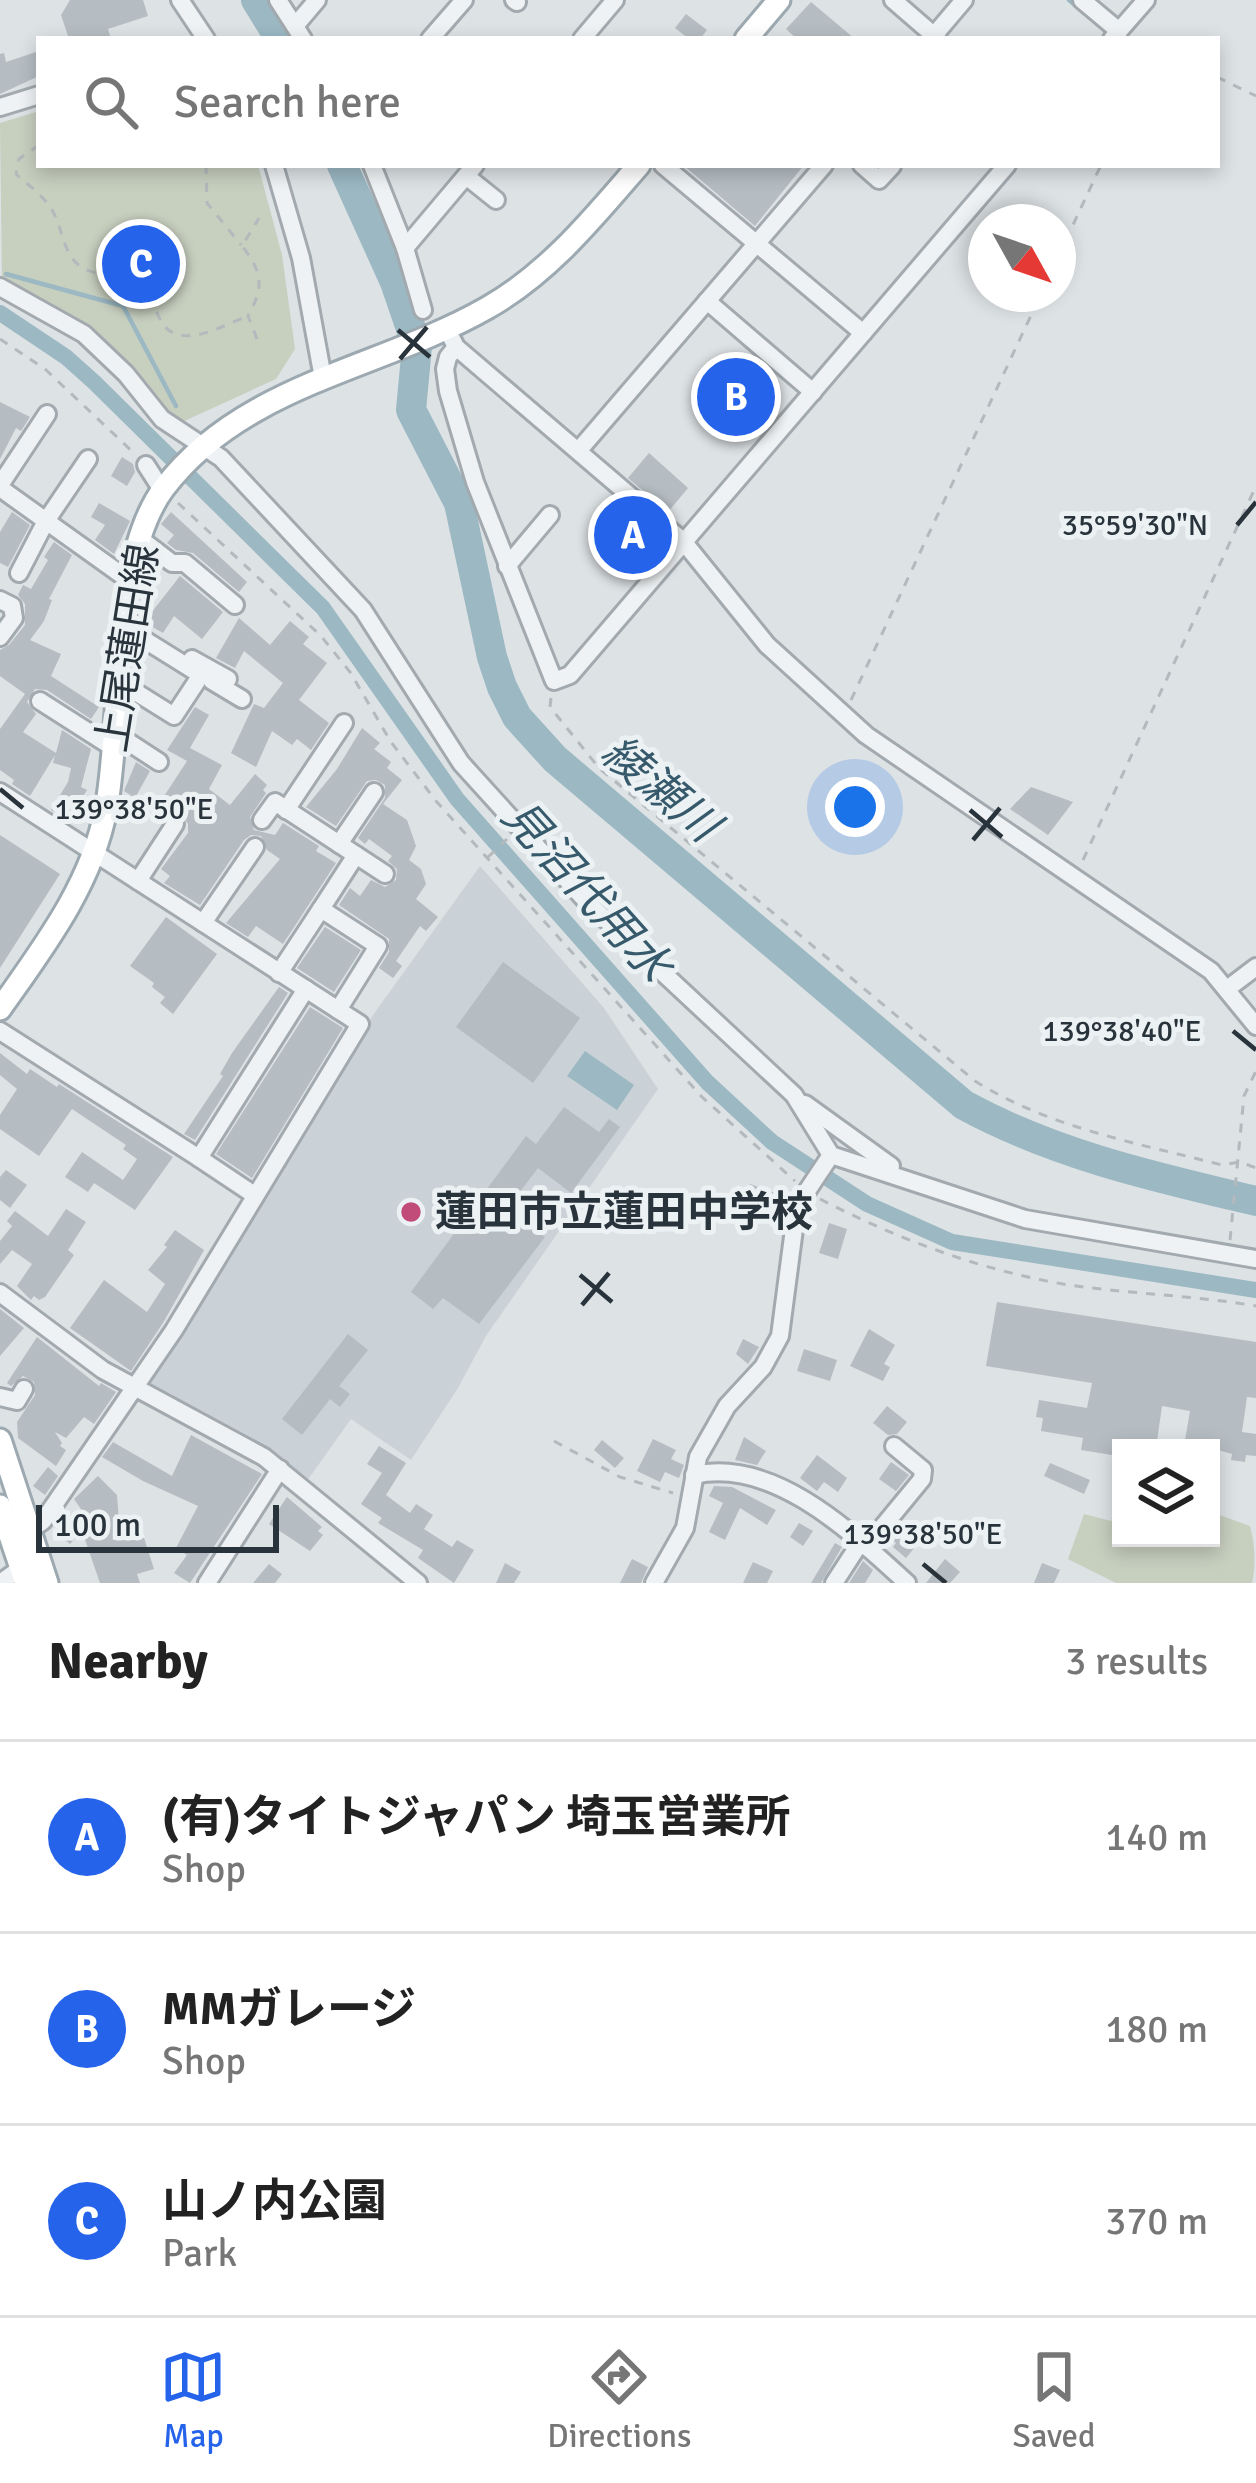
<!DOCTYPE html>
<meta charset="utf-8">
<style>
:root{--surface:#fff;--page:#f6f6f6;--text:#222;--muted:#767676;--line:#e0e0e0;--accent:#2563eb}
body{margin:0;font-family:Signika,"Noto Sans JP",sans-serif;background:var(--page);color:var(--text)}
.controls{position:absolute;right:36px;bottom:36px;display:grid;overflow:hidden;border-radius:0px;box-shadow:0 6px 18px #0003}
.controls button{width:108px;height:108px;display:grid;place-items:center;padding:0;border:0;border-bottom:3px solid var(--line);background:var(--surface);color:var(--text);font:60px sans-serif}
.compass{position:absolute;left:968px;top:204px;width:108px;height:108px;border-radius:50%;background:var(--surface);box-shadow:0 6px 18px #0003;rotate:130deg}
.scale{position:absolute;left:36px;bottom:30px;width:243px;box-sizing:border-box;padding-left:12px;border:6px solid #28333b;border-top:0;font-size:33px;line-height:42px;white-space:nowrap;color:#28333b;-webkit-text-stroke:9px #ecf1f3;paint-order:stroke}
.you{position:absolute;left:855px;top:807px;width:42px;height:42px;margin:-30px;border:9px solid #fff;border-radius:50%;background:#1a73e8;box-shadow:0 0 0 18px #1a73e833}
.badge{display:grid;place-items:center;width:78px;height:78px;border-radius:50%;background:var(--accent);color:#fff;font-size:39px;font-weight:700}
.pin{position:absolute;translate:-50% -50%;border:6px solid #fff;box-shadow:0 3px 12px #0006}
.list{margin:0;padding:0;list-style:none}
h2{display:flex;justify-content:space-between;align-items:center;height:156px;margin:0;padding:0 48px;font-size:51px}
h2 small{font-size:39px;font-weight:400;color:var(--muted)}
.list li{display:grid;grid-template-columns:78px 1fr auto;gap:36px;align-items:center;box-sizing:border-box;height:192px;padding:0 48px;border-top:3px solid var(--line)}
.list b{display:block;font-size:45px;white-space:nowrap}
.list p{margin:0;font-size:39px;white-space:nowrap;color:var(--muted)}
.list em{font-size:39px;font-style:normal;color:var(--muted)}
.icon{flex:none;width:66px;height:66px;fill:none;stroke:currentColor;stroke-width:2;stroke-linecap:round;stroke-linejoin:round}
.map{position:relative;flex:none;width:1256px;height:1583px;overflow:hidden}
.search{position:absolute;background:var(--surface);box-shadow:0 6px 18px #0003;left:36px;right:36px;top:36px;height:132px;display:flex;align-items:center;gap:30px;box-sizing:border-box;padding:0 42px;border-radius:0px;color:var(--muted);font-size:45px}
.sheet{height:732px;background:var(--surface)}
nav{display:flex;justify-content:space-around;align-items:center;box-sizing:border-box;height:168px;border-top:3px solid var(--line);background:var(--surface);font-size:33px;color:var(--muted)}
nav a{display:grid;justify-items:center;gap:6px}
nav .on{color:var(--accent)}
.map>svg:first-child{display:block}
.built{fill:#cbd2d7}
.green{fill:#c7cfbf}
.water{fill:#9bb8c3}
.lines{fill:none;stroke-linecap:round;stroke-linejoin:round}
.stream{stroke:#9bb8c3;stroke-width:4.5}
.canal{stroke:#9bb8c3;stroke-width:16}
.river{stroke:#9bb8c3;stroke-width:30}
.building{fill:#b5bdc2}
.minor-casing{stroke:#a3aaaf;stroke-width:22}
.major-casing{stroke:#9da9b0;stroke-width:27}
.path{stroke:#b3b9bc;stroke-width:3;stroke-dasharray:9 9;stroke-linecap:butt}
.minor{stroke:#eff2f4;stroke-width:16}
.major{stroke:#fff;stroke-width:21}
.ticks{fill:none;stroke:#28333b;stroke-width:4.5}
.poi-dot{fill:#c14c79;stroke:#ecf1f3;stroke-width:4.5}
.labels{text-anchor:middle;dominant-baseline:central;stroke-width:10;stroke-linejoin:round;paint-order:stroke}
.street-label{font-size:42px;fill:#28333b;stroke:#ecf1f3}
.poi-label{font-size:42px;font-weight:bold;fill:#28333b;stroke:#ecf1f3;text-anchor:start}
.water-label{font-size:45px;font-style:italic;fill:#365a6b;stroke:#ecf1f3}
.ticks-label{font-size:30px;text-anchor:middle;fill:#28333b;stroke:#ecf1f3;stroke-width:10;stroke-linejoin:round;paint-order:stroke}
</style>
<div class="map">
<svg width="1256" height="1583" viewBox="0 0 1256 1583">
<rect width="100%" height="100%" fill="#dde2e5"/>
<polygon class="built" points="480,866 604,1008 658,1089 486,1336 458,1388 411,1460 351,1419 307,1481 272,1450 143,1386 373,1015"/>
<g class="green">
<polygon points="39,111 39,165 258,165 282,255 295,349 276,379 180,423 78,322 41,298 2,282 0,123"/>
<path d="M1121,1511V1538H1211V1512L1250,1526C1255,1544 1256,1565 1252,1583H1116L1068,1559L1084,1514L1111,1521Z"/>
</g>
<polygon class="water" points="585,1051 634,1085 617,1110 567,1076"/>
<g class="lines">
<g class="stream">
<polyline points="1069,0 1107,32"/>
<polyline points="6,274 123,306 176,406"/>
</g>
<polyline class="canal" points="0,313 66,357 94,382 323,608 457,799 707,1082 772,1142 867,1204 952,1242 1256,1290"/>
<g class="river">
<polyline points="256,0 280,39"/>
<path d="M342,165L395,282L417,346L411,410L459,503L492,657L502,687L517,717L555,759L964,1105C1056,1155 1155,1177 1256,1201"/>
</g>
</g>
<g class="building">
<polygon points="70,0 143,0 148,16 108,29 111,39 69,39 61,15"/>
<polygon points="811,2 855,39 797,39 786,29"/>
<polygon points="686,14 707,30 700,39 689,39 675,28"/>
<polygon points="39,51 39,76 0,94 0,54 4,53 6,62"/>
<polygon points="683,165 804,165 755,226"/>
<polygon points="738,384 760,402 740,426 718,407"/>
<polygon points="0,402 30,417 21,431 16,428 0,459"/>
<polygon points="649,453 688,488 668,512 628,478"/>
<polygon points="122,457 133,464 135,472 127,486 111,476"/>
<polygon points="99,503 130,521 114,554 95,540 105,525 91,517"/>
<polygon points="624,511 652,534 632,559 604,536"/>
<polygon points="12,512 30,525 8,567 0,563 0,532"/>
<polygon points="171,512 247,582 239,592 193,553 176,550 167,543 174,535 161,524"/>
<polygon points="54,542 72,555 49,599 52,600 44,621 30,640 61,654 51,676 99,707 91,719 47,690 35,689 27,702 36,714 23,732 56,753 62,730 91,749 81,787 87,790 68,821 51,810 68,782 71,768 53,763 55,755 30,796 12,784 14,780 0,770 0,729 25,694 0,676 0,650 9,645 25,625 25,604 18,595 23,585 31,589 48,560 44,557"/>
<polygon points="180,576 223,612 202,639 174,616 163,633 144,622"/>
<polygon points="239,618 270,645 290,621 309,637 303,644 327,663 299,700 329,723 311,750 297,739 292,745 272,731 256,767 231,753 254,704 264,708 283,683 244,651 235,668 216,658"/>
<polygon points="195,707 209,715 190,748 222,765 209,789 230,805 255,774 267,785 263,790 266,793 250,817 254,830 275,835 283,823 319,846 316,851 336,863 283,944 256,926 248,937 226,923 280,859 267,850 261,836 251,835 244,840 200,905 164,883 170,876 161,869 188,833 188,824 181,813 167,814 157,807 187,761 167,750"/>
<polygon points="362,728 380,743 374,749 391,762 387,768 402,780 383,804 407,820 416,846 409,860 421,869 426,884 416,899 438,917 426,931 420,926 396,961 402,966 393,978 379,968 389,952 389,939 339,905 350,888 360,896 371,880 385,887 396,880 397,869 388,861 392,856 369,839 365,844 358,838 385,798 385,785 376,780 367,781 336,826 306,807 337,769"/>
<polygon points="136,762 150,771 135,798 124,791"/>
<polygon points="1031,787 1073,802 1048,835 1010,809"/>
<polygon points="0,835 60,874 0,968"/>
<polygon points="166,917 217,954 173,1014 160,1003 165,997 152,987 154,983 130,966"/>
<polygon points="325,927 361,950 334,992 297,968"/>
<polygon points="503,962 580,1018 533,1083 456,1027"/>
<polygon points="279,987 288,993 195,1140 184,1134 223,1076 220,1074 232,1053"/>
<polygon points="310,1007 343,1028 252,1178 216,1154"/>
<polygon points="0,1053 27,1074 30,1069 57,1087 59,1084 173,1157 135,1210 94,1183 88,1192 65,1177 82,1152 123,1180 137,1159 123,1149 126,1145 72,1109 39,1156 0,1129 0,1115 17,1089 0,1075"/>
<polygon points="564,1107 599,1132 609,1119 620,1127 571,1193 538,1168 507,1209 545,1237 479,1324 443,1298 433,1309 411,1292 526,1136 536,1144"/>
<polygon points="6,1170 27,1185 10,1208 0,1200 0,1177"/>
<polygon points="750,1184 775,1193 767,1213 742,1203"/>
<polygon points="66,1209 86,1222 68,1250 74,1255 45,1297 39,1300 34,1296 31,1300 17,1286 32,1264 12,1250 0,1264 0,1241 12,1226 7,1221 15,1211 48,1236"/>
<polygon points="829,1223 847,1229 838,1259 819,1253"/>
<polygon points="175,1230 204,1250 163,1323 131,1371 70,1328 104,1280 147,1312 165,1284 148,1270 167,1247 164,1245"/>
<polygon points="997,1302 1256,1342 1256,1398 1247,1397 1242,1432 1256,1434 1256,1456 1246,1455 1245,1462 1231,1460 1232,1454 1211,1448 1184,1446 1190,1411 1162,1406 1156,1448 1114,1442 1112,1455 1081,1450 1083,1438 1041,1431 1043,1418 1036,1417 1039,1400 1087,1408 1092,1383 986,1366"/>
<polygon points="0,1309 24,1328 0,1356"/>
<polygon points="869,1329 895,1345 884,1364 890,1367 883,1381 850,1366"/>
<polygon points="348,1334 368,1350 339,1386 350,1394 340,1407 330,1399 302,1435 282,1419"/>
<polygon points="37,1337 99,1386 101,1383 116,1392 94,1424 84,1417 66,1438 55,1432 62,1443 60,1446 66,1450 56,1466 18,1438 17,1422 35,1395 34,1382 23,1376 11,1386 7,1383"/>
<polygon points="743,1339 759,1347 748,1364 736,1354"/>
<polygon points="804,1349 837,1360 830,1381 797,1371"/>
<polygon points="887,1406 907,1422 897,1434 888,1435 873,1423"/>
<polygon points="191,1435 262,1474 190,1583 174,1573 187,1555 176,1548 198,1506 143,1481 102,1457 113,1442 172,1476"/>
<polygon points="744,1437 766,1451 757,1465 735,1460"/>
<polygon points="653,1439 676,1450 671,1459 684,1465 679,1478 665,1472 660,1482 637,1471"/>
<polygon points="602,1440 624,1458 615,1468 594,1450"/>
<polygon points="379,1446 406,1463 386,1495 410,1513 416,1504 433,1515 424,1529 452,1547 457,1540 474,1550 454,1583 418,1558 423,1550 378,1523 382,1518 361,1504 382,1473 367,1464"/>
<polygon points="817,1455 847,1478 838,1492 824,1482 817,1491 800,1478"/>
<polygon points="891,1462 909,1475 896,1491 879,1479"/>
<polygon points="1050,1463 1090,1480 1084,1494 1044,1476"/>
<polygon points="48,1467 58,1476 45,1495 33,1486"/>
<polygon points="98,1476 117,1495 119,1522 137,1516 154,1569 137,1574 140,1583 100,1583 82,1531 70,1544 57,1533 57,1525 81,1509 74,1499"/>
<polygon points="714,1486 732,1487 776,1510 767,1525 740,1508 725,1540 709,1532 723,1503 709,1496"/>
<polygon points="287,1497 322,1527 318,1531 323,1535 310,1551 269,1524"/>
<polygon points="912,1521 922,1529 915,1537 920,1541 906,1558 893,1547 896,1543 890,1538 902,1523 906,1527"/>
<polygon points="799,1523 813,1531 803,1546 790,1537"/>
<polygon points="835,1543 842,1547 821,1583 811,1583"/>
<polygon points="632,1559 648,1567 641,1583 620,1583"/>
<polygon points="945,1559 960,1572 950,1583 926,1583"/>
<polygon points="863,1561 873,1570 865,1583 849,1583"/>
<polygon points="753,1562 773,1571 767,1583 743,1583"/>
<polygon points="505,1563 521,1572 514,1583 496,1583"/>
<polygon points="1042,1563 1060,1570 1054,1583 1034,1583"/>
<polygon points="269,1564 282,1574 275,1583 253,1583"/>
</g>
<g class="lines">
<defs>
<g id="minor">
<polyline points="180,0 206,39"/>
<polyline points="278,0 303,39"/>
<polyline points="514,0 517,2"/>
<polyline points="893,0 938,39"/>
<polyline points="1082,0 1119,31"/>
<polyline points="295,26 317,0"/>
<polyline points="430,39 464,0"/>
<polyline points="582,39 615,0"/>
<polyline points="931,39 964,0"/>
<polyline points="1112,39 1146,0"/>
<polyline points="0,107 39,95"/>
<polyline points="274,165 301,258 323,378"/>
<polyline points="372,165 405,248 423,310"/>
<polyline points="663,165 863,333"/>
<polyline points="862,165 879,180 892,166"/>
<polyline points="466,176 496,200"/>
<polyline points="405,248 475,165"/>
<polyline points="0,287 84,334 126,374 162,419 221,458 363,610 461,763 588,903 794,1095 831,1155 1025,1219 1256,1259"/>
<polyline points="707,301 813,392"/>
<polyline points="447,329 456,347 683,541 767,645 866,735 1211,971 1256,1026"/>
<polyline points="456,347 448,357 445,369 448,391 475,482 554,681 570,675 1007,165"/>
<polyline points="579,450 824,165"/>
<polyline points="146,465 162,490"/>
<polyline points="0,485 47,414"/>
<polyline points="0,488 130,581"/>
<polyline points="142,540 172,563 185,563 235,605"/>
<polyline points="507,566 550,515"/>
<polyline points="19,573 46,521 88,459"/>
<polyline points="0,600 12,606 14,618 0,637"/>
<polyline points="192,659 228,679"/>
<polyline points="118,681 174,716 201,675 124,627"/>
<polyline points="212,681 242,699"/>
<polyline points="40,701 112,747"/>
<polyline points="113,732 159,762"/>
<polyline points="0,792 360,1024 174,1330 43,1521 29,1531"/>
<polyline points="286,810 344,723"/>
<polyline points="262,820 275,802 356,855 321,909"/>
<polyline points="339,844 374,792"/>
<polyline points="356,855 385,874"/>
<polyline points="138,881 175,824"/>
<polyline points="203,923 255,847"/>
<polyline points="279,973 321,909 378,946 338,1010"/>
<polyline points="1227,989 1256,967"/>
<polyline points="0,1031 199,1158"/>
<polyline points="805,1104 891,1166"/>
<polyline points="253,1194 199,1158 306,989"/>
<polyline points="0,1293 103,1370 264,1457 418,1583"/>
<polyline points="0,1397 17,1401 24,1389"/>
<path d="M694,1475C774,1457 852,1533 907,1583"/>
<polyline points="866,1547 922,1479 923,1470 894,1446"/>
<polyline points="0,1583 21,1568"/>
<polyline points="207,1583 280,1469"/>
<polyline points="654,1583 685,1528 698,1457 727,1406 763,1367 780,1336 797,1206 831,1155"/>
<polyline points="834,1583 860,1543"/>
</g>
<g id="major">
<polyline points="746,39 779,0"/>
<path d="M0,1009C43,948 92,884 106,809C123,721 110,560 164,488C243,384 380,369 487,308C549,273 593,218 639,165"/>
<polyline points="0,1440 47,1583"/>
<polyline points="0,1506 26,1583"/>
</g>
</defs>
<use href="#minor" class="minor-casing"/>
<use href="#major" class="major-casing"/>
<g class="path">
<polyline points="1217,77 1256,96"/>
<path d="M39,145L19,159L16,174C27,184 41,194 50,207C64,226 61,259 87,270C104,278 124,270 141,283C152,291 153,303 158,315C174,355 219,327 248,316"/>
<polyline points="206,165 207,203 241,245"/>
<polyline points="1058,257 1101,165"/>
<polyline points="0,339 45,369 136,455"/>
<path d="M257,339L248,316C264,288 263,272 242,246L259,218"/>
<polyline points="178,503 321,636 350,672 391,742 436,801 702,1097 795,1181"/>
<path d="M551,698L550,707L599,768L975,1081C1050,1128 1137,1143 1222,1165L1240,1162L1256,1168"/>
<polyline points="851,700 1041,294"/>
<polyline points="488,857 507,839"/>
<polyline points="1083,860 1256,486"/>
<path d="M820,1199C898,1239 977,1269 1063,1284C1127,1294 1192,1295 1256,1306"/>
<polyline points="1230,1240 1244,1096 1256,1071"/>
<polyline points="554,1441 620,1477 673,1493"/>
</g>
<use href="#minor" class="minor"/>
<use href="#major" class="major"/>
</g>
<path class="ticks" d="M398,330L430,357M400,359L427,327M1237,525L1256,502M0,789L23,808M970,810L1002,837M973,840L1000,808M1233,1031L1256,1050M580,1275L612,1302M582,1305L609,1273M923,1564L946,1583"/>
<circle class="poi-dot" cx="411" cy="1212" r="12"/>
<g class="labels">
<g class="street-label">
<text transform="translate(128 648) rotate(-81)">上尾蓮田線</text>
</g>
<g class="poi-label">
<text x="435" y="1212">蓮田市立蓮田中学校</text>
</g>
<g class="water-label">
<text transform="translate(660 789) rotate(40)">綾瀬川</text>
<text transform="translate(586 891) rotate(48)">見沼代用水</text>
</g>
</g>
<g class="ticks-label">
<text x="1135" y="535">35°59'30"N</text>
<text x="134" y="819">139°38'50"E</text>
<text x="1122" y="1041">139°38'40"E</text>
<text x="923" y="1544">139°38'50"E</text>
</g>
</svg>
<div class="controls">
<button><svg class="icon" aria-label="layers" viewBox="0 0 24 24"><path d="M12 4l9 5-9 5-9-5zM3 14l9 5 9-5"/></svg></button>
</div>
<svg class="compass" viewBox="-18 -18 36 36"><path d="M0-13l5 13h-10z" fill="#e53935"/><path d="M0 13l5-13h-10z" fill="#767676"/></svg>
<div class="scale">100 m</div>
<div class="you"></div>
<div class="pin badge" style="left:633px;top:535px">A</div>
<div class="pin badge" style="left:736px;top:397px">B</div>
<div class="pin badge" style="left:141px;top:264px">C</div>
<div class="search"><svg class="icon" aria-label="search" viewBox="0 0 24 24"><circle cx="10" cy="10" r="6"/><path d="M15 15l6 6"/></svg>Search here</div>
</div>
<section class="sheet">
<h2>Nearby<small>3 results</small></h2>
<ul class="list">
<li><span class="badge">A</span><div><b>(有)タイトジャパン 埼玉営業所</b><p>Shop</p></div><em>140 m</em></li>
<li><span class="badge">B</span><div><b>MMガレージ</b><p>Shop</p></div><em>180 m</em></li>
<li><span class="badge">C</span><div><b>山ノ内公園</b><p>Park</p></div><em>370 m</em></li>
</ul>
</section>
<nav>
<a class="on"><svg class="icon" aria-label="map" viewBox="0 0 24 24"><path d="M3 6l6-2 6 2 6-2v14l-6 2-6-2-6 2zM9 4v14M15 6v14"/></svg>Map</a>
<a><svg class="icon" aria-label="directions" viewBox="0 0 24 24"><path d="M12 3l9 9-9 9-9-9zM9 14v-3h6M13 9l2 2-2 2"/></svg>Directions</a>
<a><svg class="icon" aria-label="saved" viewBox="0 0 24 24"><path d="M7 4h10v16l-5-4-5 4z"/></svg>Saved</a>
</nav>
